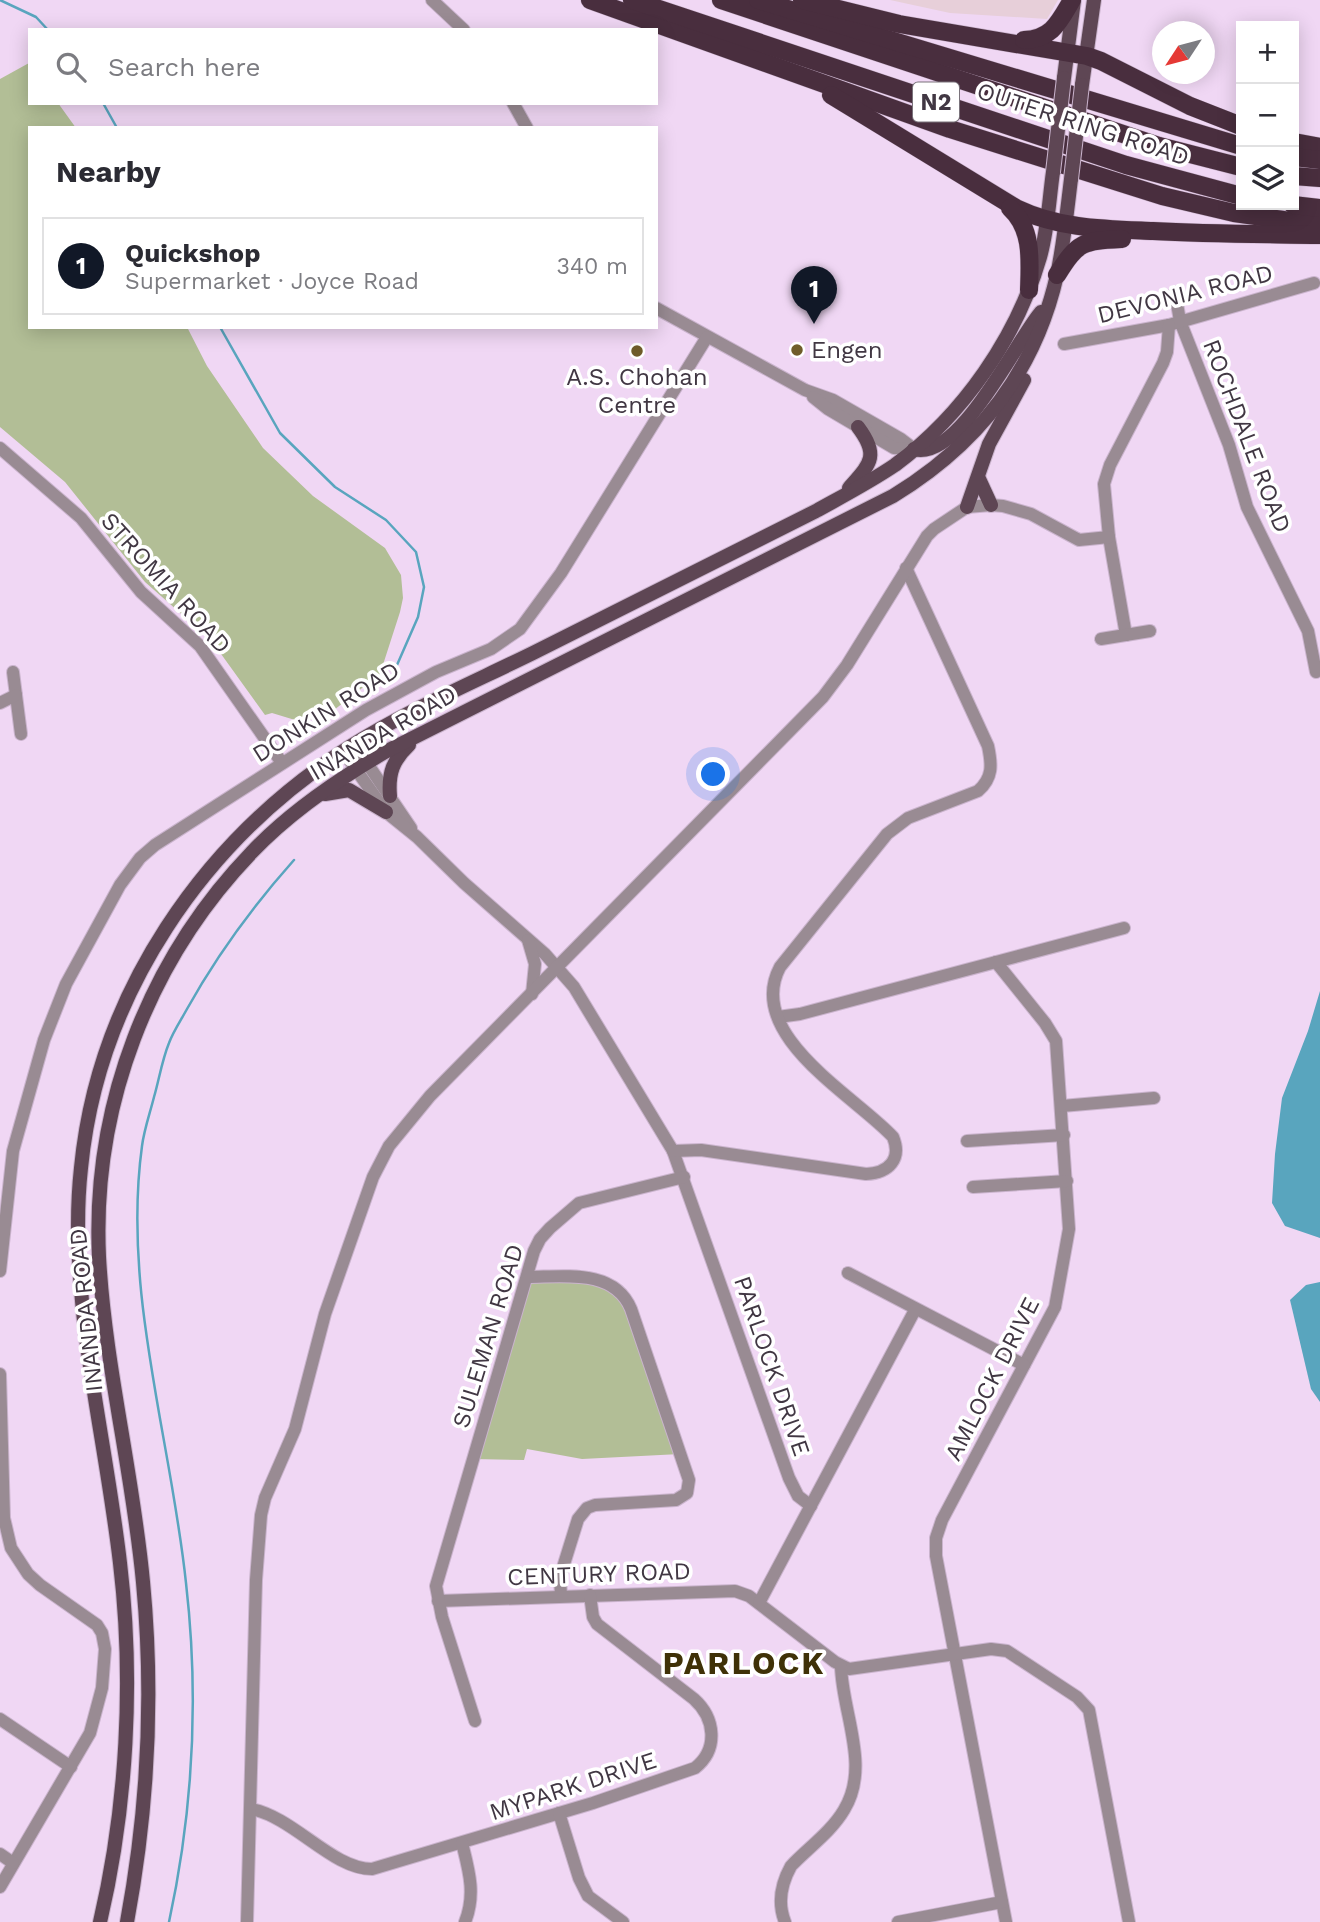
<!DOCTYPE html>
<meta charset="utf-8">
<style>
:root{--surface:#fff;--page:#f7f7f7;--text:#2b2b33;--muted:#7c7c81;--line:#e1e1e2;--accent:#111827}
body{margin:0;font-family:"Work Sans",sans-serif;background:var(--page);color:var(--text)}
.controls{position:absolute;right:21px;top:21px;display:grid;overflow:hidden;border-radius:0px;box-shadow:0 4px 18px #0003}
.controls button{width:63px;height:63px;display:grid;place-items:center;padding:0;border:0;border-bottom:2px solid var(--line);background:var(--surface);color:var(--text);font:35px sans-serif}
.compass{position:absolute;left:1152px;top:21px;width:63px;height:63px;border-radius:50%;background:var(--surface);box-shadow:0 4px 18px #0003;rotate:234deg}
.you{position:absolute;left:714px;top:775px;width:24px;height:24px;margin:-18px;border:5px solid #fff;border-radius:50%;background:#1a73e8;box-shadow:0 0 0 10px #1a73e833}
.badge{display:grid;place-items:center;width:46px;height:46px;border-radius:50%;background:var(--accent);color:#fff;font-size:23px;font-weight:700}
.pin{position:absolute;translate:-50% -58px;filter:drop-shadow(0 2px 4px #0008)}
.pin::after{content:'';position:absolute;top:37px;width:24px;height:21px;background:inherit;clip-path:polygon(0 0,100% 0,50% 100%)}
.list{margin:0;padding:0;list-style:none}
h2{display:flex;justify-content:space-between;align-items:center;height:91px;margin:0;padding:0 28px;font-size:30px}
h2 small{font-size:23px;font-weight:400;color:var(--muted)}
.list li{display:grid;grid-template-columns:46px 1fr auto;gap:21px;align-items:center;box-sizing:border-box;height:98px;margin:0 14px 14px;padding:0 14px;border:2px solid var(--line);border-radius:0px}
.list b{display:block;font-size:26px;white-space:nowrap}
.list p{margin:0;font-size:23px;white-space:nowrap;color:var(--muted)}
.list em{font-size:23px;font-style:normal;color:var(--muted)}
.icon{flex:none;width:38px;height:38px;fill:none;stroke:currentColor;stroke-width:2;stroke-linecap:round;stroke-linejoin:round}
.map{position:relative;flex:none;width:1320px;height:1922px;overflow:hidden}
.search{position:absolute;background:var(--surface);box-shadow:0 4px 18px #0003;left:28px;top:28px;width:630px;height:77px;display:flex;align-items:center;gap:18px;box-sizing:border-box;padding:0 24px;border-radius:0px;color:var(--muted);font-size:26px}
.panel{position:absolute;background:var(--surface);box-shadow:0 4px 18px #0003;left:28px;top:126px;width:630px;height:203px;border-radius:0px}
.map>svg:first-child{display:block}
.industrial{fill:#e7cfd9}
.green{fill:#b2be96}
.water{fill:#59a5be}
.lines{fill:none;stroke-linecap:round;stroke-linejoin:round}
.stream{stroke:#59a5be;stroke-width:2.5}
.minor-casing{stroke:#cab4cd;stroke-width:14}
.major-casing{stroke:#cab4cd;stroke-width:16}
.highway-casing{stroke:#cab4cd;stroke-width:19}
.minor{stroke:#998b93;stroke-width:12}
.major{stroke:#5e4654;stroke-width:14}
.highway{stroke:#492e3e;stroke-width:18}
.major-bridge-casing{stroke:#cab4cd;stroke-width:16;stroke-linecap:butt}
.major-bridge{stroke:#5e4654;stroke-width:14}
.poi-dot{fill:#6f5c2a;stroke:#fff;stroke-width:2.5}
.labels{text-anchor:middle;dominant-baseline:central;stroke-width:7;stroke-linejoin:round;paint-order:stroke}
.shield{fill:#fff;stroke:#7a737b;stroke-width:2}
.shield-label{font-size:23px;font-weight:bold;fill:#413743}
.street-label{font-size:24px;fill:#413743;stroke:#fff}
.poi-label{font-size:24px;fill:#413743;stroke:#fff;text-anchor:start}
.district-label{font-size:32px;font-weight:bold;letter-spacing:2px;fill:#3f3107;stroke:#fff}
</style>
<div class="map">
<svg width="1320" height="1922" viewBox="0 0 1320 1922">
<rect width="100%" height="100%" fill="#f0d7f4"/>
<polygon class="industrial" points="890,0 1058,0 1047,19 950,13"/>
<g class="green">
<polygon points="29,63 30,103 58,103 76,128 30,128 30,327 187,327 207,366 263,448 313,496 385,548 401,575 403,598 400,612 380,674 334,710 297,725 295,720 272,713 265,715 211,640 145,582 65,482 0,427 0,79"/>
<polygon points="527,1278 593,1282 622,1297 680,1454 582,1459 527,1449 524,1460 473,1459"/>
</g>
<g class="water">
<polygon points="1320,991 1320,1238 1285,1226 1272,1203 1275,1154 1282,1098 1308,1031"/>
<polygon points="1320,1282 1320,1402 1311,1389 1290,1300 1306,1285"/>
</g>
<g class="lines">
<g class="stream">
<polyline points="0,0 36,17 48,30"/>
<polyline points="103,103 117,128"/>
<polyline points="220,327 280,433 335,487 386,520 416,552 424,587 418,617 397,665"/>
<path d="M169,1922C193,1811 199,1696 186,1583C171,1439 122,1292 142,1146C144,1130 150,1113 154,1097C159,1080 162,1060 169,1043C173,1032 181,1020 187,1009C217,955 253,906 294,860"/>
</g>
<defs>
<g id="minor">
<polyline points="432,0 464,30"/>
<polyline points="513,103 527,128"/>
<polyline points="1175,292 1180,321 1229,445 1247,507 1308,631 1316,672"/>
<polyline points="656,308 805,390 833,400 901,439 914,449"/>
<polyline points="1064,344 1169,325 1314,283"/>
<polyline points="813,397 828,409 894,448 913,449"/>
<polyline points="0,448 81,518 141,592 200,646 282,763"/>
<polyline points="1126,635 1109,537 1104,484 1110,465 1163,363 1167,352 1169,325"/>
<polyline points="1101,639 1150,631"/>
<polyline points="13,672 21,734"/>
<polyline points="0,703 16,695"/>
<polyline points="354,744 411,828"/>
<polyline points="343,751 386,812 417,837 464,883 545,954 574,987 673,1151 789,1478 798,1496 811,1506"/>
<polyline points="528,940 535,964 532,994"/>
<polyline points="996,962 1045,1023 1056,1041 1069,1229 1055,1307 942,1520 936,1538 936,1556 1006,1922"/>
<polyline points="778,1017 800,1014 1124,928"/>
<polyline points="1062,1106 1154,1098"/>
<polyline points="967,1141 1064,1135"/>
<path d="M673,1151L701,1150L866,1174C889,1173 902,1159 893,1137C855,1096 744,1035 780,967L887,834L908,818L978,791C993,778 992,765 988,746L906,568"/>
<polyline points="973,1187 1067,1181"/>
<polyline points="0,1271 13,1151 44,1040 66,984 120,885 140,858 155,845 366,710 436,672 491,649 520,629 561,573 707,337"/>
<polyline points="848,1273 1024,1365"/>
<path d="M527,1277C563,1277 614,1268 631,1309L689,1480L687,1493L676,1500L595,1505L587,1508L578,1519L560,1577L561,1596"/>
<polyline points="0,1374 4,1518 11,1548 28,1574 40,1585 97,1625 102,1633 105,1649 102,1688 90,1733 0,1887"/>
<polyline points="438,1601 735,1591 749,1596 835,1662 849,1669 991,1649 1007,1651 1077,1697 1089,1710 1129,1922"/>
<polyline points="759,1603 915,1310"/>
<polyline points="0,1719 71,1767"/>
<polyline points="475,1721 442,1617 436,1586 534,1251 540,1239 550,1228 579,1203 684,1177"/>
<path d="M251,1809C294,1817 332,1869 372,1869L593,1803L695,1768C719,1749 715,1718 694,1699L597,1624L593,1617L590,1595"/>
<polyline points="559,1813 579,1878 588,1896 623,1922"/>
<path d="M462,1843C469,1871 476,1894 465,1922"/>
<polyline points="0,1854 13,1863"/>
<polyline points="247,1922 256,1580 261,1515 265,1498 295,1429 325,1314 373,1177 389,1146 430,1096 823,697 847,665 927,536 934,529 967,507 991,505 1003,506 1031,514 1079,540 1109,537"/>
<path d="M785,1922C777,1902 781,1884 791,1866C808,1848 831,1832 844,1810C871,1766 842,1713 841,1666"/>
<polyline points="898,1922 1002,1902"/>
</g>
<g id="major">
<polyline points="1064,78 1074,0"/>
<polyline points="1082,85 1094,0"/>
<path d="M914,449C959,462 1016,341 1041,312"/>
<polyline points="979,479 991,505"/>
<path d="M849,488C870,464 880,456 858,427"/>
<polyline points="967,507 989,444 1024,380"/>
<polyline points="325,794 349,790 386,812"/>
<path d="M390,796C388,773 393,760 409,745"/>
<path d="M100,1922C127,1807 134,1680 120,1563C111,1485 95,1408 85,1330C79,1276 75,1222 81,1168C98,994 203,841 348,748C406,711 472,683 533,653C628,605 722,558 816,511C843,496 870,482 895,465C963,415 1017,337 1040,257C1048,229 1049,200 1053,172"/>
<path d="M127,1922C148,1809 154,1697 143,1582C133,1473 105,1366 99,1257C92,1107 148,960 252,852C290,812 337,780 385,752L893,496C977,445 1035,372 1057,275C1064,243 1067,211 1071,179"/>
</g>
<g id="highway">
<polyline points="590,0 950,129 1162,196 1234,213 1320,225"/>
<polyline points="632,0 1126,165 1241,196"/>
<polyline points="721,0 1159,146 1241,167"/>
<polyline points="758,0 1241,146"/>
<polyline points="802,0 899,24 1087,56 1101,61 1190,106 1241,126"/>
<path d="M1024,40C1052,39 1059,22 1072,0"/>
<path d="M831,95L1016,208C1060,229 1106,229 1153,231C1209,234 1264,234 1320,235"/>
<polyline points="1294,142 1320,147"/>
<polyline points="1294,157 1320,160"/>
<polyline points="1294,176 1320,178"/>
<polyline points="1293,205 1320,208"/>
<path d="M1010,208C1033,229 1030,261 1029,290"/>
<path d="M1057,275C1078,241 1083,241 1122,239"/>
</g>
</defs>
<use href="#minor" class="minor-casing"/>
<use href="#major" class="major-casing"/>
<use href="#highway" class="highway-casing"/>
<use href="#minor" class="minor"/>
<use href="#major" class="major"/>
<use href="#highway" class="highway"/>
<defs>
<g id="major-bridge">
<polyline points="1053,172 1064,78"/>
<polyline points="1071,179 1082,85"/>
</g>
</defs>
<use href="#major-bridge" class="major-bridge-casing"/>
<use href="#major-bridge" class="major-bridge"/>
</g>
<g class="poi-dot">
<circle cx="797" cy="350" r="7"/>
<circle cx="637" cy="351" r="7"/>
</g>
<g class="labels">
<rect class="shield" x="913" y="82.5" width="46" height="39" rx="5"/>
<g class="shield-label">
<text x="936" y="102">N2</text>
</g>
<g class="street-label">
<text transform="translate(1083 124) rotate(18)">OUTER RING ROAD</text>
<text transform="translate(1185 294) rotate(-14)">DEVONIA ROAD</text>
<text transform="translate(1247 436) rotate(69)">ROCHDALE ROAD</text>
<text transform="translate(166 583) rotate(48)">STROMIA ROAD</text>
<text transform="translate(326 712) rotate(-32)">DONKIN ROAD</text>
<text transform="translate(383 733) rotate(-30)">INANDA ROAD</text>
<text transform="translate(86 1310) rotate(-96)">INANDA ROAD</text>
<text transform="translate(488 1336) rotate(-73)">SULEMAN ROAD</text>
<text transform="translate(772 1366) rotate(71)">PARLOCK DRIVE</text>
<text transform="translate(992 1379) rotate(-63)">AMLOCK DRIVE</text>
<text transform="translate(599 1574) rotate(-2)">CENTURY ROAD</text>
<text transform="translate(573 1786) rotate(-18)">MYPARK DRIVE</text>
</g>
<g class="poi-label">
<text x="811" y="350">Engen</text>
<text x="637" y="377" text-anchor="middle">A.S. Chohan<tspan x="637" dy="28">Centre</tspan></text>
</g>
<g class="district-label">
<text x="744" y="1663">PARLOCK</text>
</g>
</g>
</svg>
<div class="controls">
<button>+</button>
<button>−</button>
<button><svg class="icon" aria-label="layers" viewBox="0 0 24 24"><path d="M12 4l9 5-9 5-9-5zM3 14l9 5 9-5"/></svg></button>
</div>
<svg class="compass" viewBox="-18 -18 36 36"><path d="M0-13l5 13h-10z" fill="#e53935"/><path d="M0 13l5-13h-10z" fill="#7c7c81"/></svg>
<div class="you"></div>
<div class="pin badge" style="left:814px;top:324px">1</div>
<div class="search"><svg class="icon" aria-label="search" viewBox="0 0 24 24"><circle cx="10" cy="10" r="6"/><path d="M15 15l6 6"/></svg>Search here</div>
<section class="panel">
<h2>Nearby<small></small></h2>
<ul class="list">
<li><span class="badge">1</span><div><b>Quickshop</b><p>Supermarket · Joyce Road</p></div><em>340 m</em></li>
</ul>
</section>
</div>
